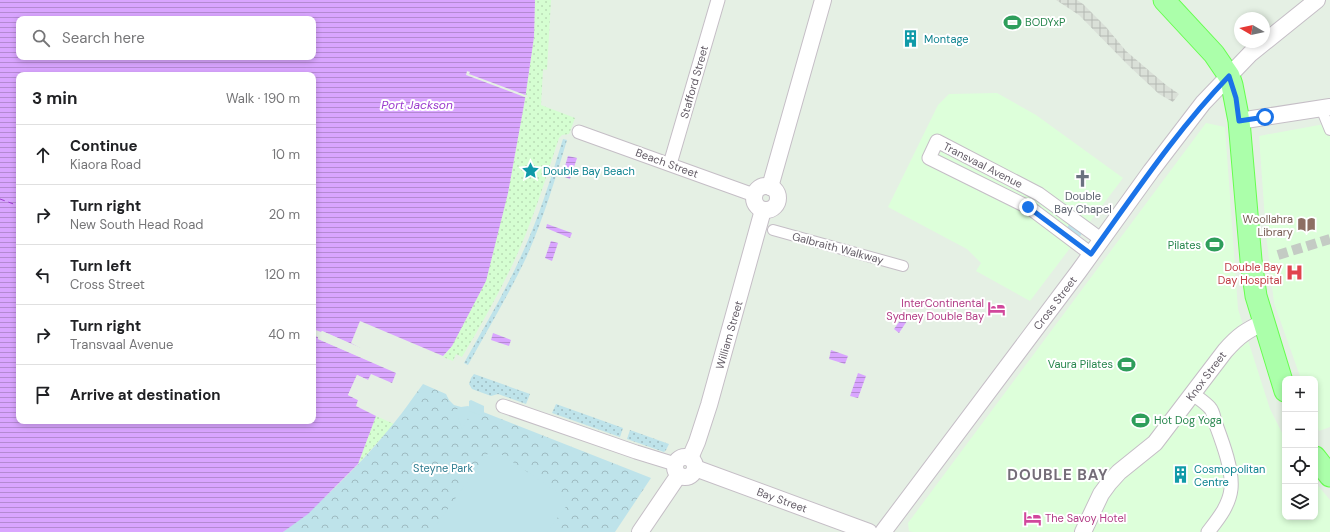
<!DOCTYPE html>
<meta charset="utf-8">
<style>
:root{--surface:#fff;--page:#f2f2f2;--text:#202124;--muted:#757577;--line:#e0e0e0}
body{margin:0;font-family:"DM Sans",sans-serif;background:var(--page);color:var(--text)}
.controls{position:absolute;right:12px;bottom:12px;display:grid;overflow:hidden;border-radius:8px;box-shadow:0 2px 6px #0003}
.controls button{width:36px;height:36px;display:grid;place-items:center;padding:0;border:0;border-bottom:1px solid var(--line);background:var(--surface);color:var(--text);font:20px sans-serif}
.compass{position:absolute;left:1234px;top:12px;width:36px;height:36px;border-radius:50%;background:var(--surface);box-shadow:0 2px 6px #0003;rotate:279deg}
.stop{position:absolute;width:12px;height:12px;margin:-9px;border:3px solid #1a73e8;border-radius:50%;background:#fff}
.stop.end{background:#1a73e8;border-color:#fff;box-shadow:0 1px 4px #0008}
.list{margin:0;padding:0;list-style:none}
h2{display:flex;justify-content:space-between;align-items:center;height:52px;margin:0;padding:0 16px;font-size:17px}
h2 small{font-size:13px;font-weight:400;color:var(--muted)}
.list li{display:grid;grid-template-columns:26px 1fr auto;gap:12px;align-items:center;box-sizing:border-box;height:60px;padding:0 16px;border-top:1px solid var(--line)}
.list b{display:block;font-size:15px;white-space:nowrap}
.list p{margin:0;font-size:13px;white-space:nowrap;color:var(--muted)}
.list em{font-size:13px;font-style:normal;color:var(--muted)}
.icon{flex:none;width:22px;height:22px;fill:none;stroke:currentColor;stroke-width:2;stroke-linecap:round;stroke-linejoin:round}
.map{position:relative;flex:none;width:1330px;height:532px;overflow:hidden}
.search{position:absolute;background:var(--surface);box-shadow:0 2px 6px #0003;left:16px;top:16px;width:300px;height:44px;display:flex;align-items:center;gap:10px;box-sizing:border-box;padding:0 14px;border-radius:8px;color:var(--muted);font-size:15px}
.panel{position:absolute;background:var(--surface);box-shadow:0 2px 6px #0003;left:16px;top:72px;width:300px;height:352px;border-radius:8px}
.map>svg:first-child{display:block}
.commercial{fill:#ddffda}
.industrial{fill:url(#industrial-grid)}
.grass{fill:url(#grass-dots)}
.sand{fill:url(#sand-dots)}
.park{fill:url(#park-crowns)}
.garden{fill:#bee3ea}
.water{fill:url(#water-rules);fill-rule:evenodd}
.pier{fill:#e5f0e4}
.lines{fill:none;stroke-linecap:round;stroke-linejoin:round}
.ferry{stroke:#9c3cce;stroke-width:1;stroke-dasharray:5 4;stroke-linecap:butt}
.pedestrian-tunnel{stroke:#c4cbc4;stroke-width:10;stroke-dasharray:10 5;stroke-linecap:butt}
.pedestrian-casing{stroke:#c5bec6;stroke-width:12}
.minor-casing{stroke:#c5bec6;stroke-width:15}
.tertiary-casing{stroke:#c5bec6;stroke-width:18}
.primary-casing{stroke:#66fe4f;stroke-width:23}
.pedestrian{stroke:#fff;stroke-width:10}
.minor{stroke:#fff;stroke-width:13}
.tertiary{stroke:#fff;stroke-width:16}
.primary{stroke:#abffaa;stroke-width:21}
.route{stroke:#1a73e8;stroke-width:5}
.labels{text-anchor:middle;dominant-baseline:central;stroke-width:4;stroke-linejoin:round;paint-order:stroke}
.leisure-label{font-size:11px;fill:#27864d;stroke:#fff;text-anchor:start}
.culture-label{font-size:11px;fill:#0d838f;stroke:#fff;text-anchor:start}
.street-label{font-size:11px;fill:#635c66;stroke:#fff}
.worship-label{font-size:11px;fill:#5b616d;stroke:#fff}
.education-label{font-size:11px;fill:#785e54;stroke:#fff;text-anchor:end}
.health-label{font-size:11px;fill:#be3a42;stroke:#fff;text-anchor:end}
.hotel-label{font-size:11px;fill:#b23c85;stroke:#fff;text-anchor:end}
.park-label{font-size:11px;fill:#307e91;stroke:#fff}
.water-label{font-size:12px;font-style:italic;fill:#9c3cce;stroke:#fff}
.district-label{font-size:15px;font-weight:bold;letter-spacing:1px;fill:#746d78;stroke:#fff}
</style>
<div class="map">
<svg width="1330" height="532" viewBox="0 0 1330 532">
<defs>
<pattern id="industrial-grid" width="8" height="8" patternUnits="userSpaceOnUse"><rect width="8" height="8" fill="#dae0d8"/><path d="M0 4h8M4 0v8" fill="none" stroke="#b4b9b3"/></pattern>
<pattern id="grass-dots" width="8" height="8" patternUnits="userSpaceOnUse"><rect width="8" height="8" fill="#bee3ea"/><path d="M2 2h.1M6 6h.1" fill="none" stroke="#9ebbc1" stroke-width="1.8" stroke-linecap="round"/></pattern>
<pattern id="sand-dots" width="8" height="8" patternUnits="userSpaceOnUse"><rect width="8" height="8" fill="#d5fed1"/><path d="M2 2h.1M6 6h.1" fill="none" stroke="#badcb6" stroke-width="1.8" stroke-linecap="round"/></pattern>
<pattern id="park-crowns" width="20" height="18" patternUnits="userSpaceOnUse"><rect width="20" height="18" fill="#bee3ea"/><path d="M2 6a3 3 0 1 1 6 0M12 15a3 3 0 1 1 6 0" fill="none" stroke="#9ebbc1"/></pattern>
<pattern id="water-rules" width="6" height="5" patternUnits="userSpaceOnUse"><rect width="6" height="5" fill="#d9a5ff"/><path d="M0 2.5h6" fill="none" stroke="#b48ad2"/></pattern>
</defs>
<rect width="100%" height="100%" fill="#e5f0e4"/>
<g class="commercial">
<polygon points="997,93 1036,115 1123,178 1030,301 976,271 981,263 967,249 888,207 938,105 949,94"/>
<polygon points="1206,123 1225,127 1238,309 1270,409 1285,439 1285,517 1315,517 1315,482 1330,500 1330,532 913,532 909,531 908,523"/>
<polygon points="1330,123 1330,427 1319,431 1315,419 1315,379 1301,379 1274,303 1266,234 1259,136"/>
</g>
<polygon class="industrial" points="1056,0 1077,0 1083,4 1106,27 1126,51 1166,85 1179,94 1173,102 1159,94 1128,65 1079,15"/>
<g class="grass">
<path d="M563,139L567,140C555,180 543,220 526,258C509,294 488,329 468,365L464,363C484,327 505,292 522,254C539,217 551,178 563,139Z"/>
<polygon points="474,374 530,394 526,404 498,394 491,396 472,389 469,384 471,378"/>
<polygon points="556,404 623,428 620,437 552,413"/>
<polygon points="630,430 669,444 666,450 664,452 627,439"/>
</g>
<g class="sand">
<path d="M535,0H551L547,70L543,69L541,105L575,118L569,134L562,135L559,138C548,171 538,204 525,236C508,278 485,318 462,357L456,354L453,361L443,357L452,346L508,193L525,99L534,37Z"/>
<polygon points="376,416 394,424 358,464"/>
</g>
<path class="park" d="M423,384L446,394L449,400L454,405L461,407L468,406L651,478L615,532H283C324,501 362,463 394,423C404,411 413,397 423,384Z"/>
<g class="garden">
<polygon points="1071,222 1083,232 1078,239 1066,229"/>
<polygon points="471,400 484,406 484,414 480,415 469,411 469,401"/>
<polygon points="458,409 470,415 462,429 458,418 451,414 454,410"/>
<polygon points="492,448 570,501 547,532 431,532"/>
</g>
<g class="water">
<path d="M0,0H535L534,37L525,99L508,193L486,281L452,346L443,356L360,321L351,343L364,350L322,331L318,339L396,373L392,383L371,374L368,380L357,375L348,395L358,400L356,406L376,416L358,464L308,514L283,532H0ZM19,19H313V57H19ZM19,75H313V421H19Z"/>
<polygon points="568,156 577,158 570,179 562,176"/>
<polygon points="547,224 572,233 570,238 546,228"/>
<polygon points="551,241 558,243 552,261 545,258"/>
<polygon points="904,315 909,318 899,333 894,329"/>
<polygon points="493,333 511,340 509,346 491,340"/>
<polygon points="831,350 848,356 845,364 829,359"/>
<polygon points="858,373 866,376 858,398 850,396"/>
</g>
<g class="pier">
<polygon points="467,71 470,72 469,74 528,96 527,98 466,75"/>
<polygon points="313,329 321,332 322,331 366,350 364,351 322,334 320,338 396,371 398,373 318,339 318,337 313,335"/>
<polygon points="357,375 368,380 368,381 358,377 351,394 359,399 358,400 348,395"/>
</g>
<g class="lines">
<polyline class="ferry" points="0,199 19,206"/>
<polyline class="pedestrian-tunnel" points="1278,255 1330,239"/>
<defs>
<g id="pedestrian">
<polyline points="1321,108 1330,130"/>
<polyline points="773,230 903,266"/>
</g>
<g id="minor">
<polyline points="579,132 754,195"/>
<polyline points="670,164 718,0"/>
<polyline points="1091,254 1030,208 929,158 937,141 1039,194 1102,240"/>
<path d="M1193,394C1198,398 1206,403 1210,408C1213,411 1214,418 1215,422C1222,441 1233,469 1231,489C1229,506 1218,519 1208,532"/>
<polyline points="503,406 636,452 675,464"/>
</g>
<g id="tertiary">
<polyline points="1239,121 1330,107"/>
<circle cx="766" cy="198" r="12"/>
<polyline points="770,187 823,0"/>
<circle cx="685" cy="467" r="10"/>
<polyline points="690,458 697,442 709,405 763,210"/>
<polyline points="695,468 869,532"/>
<polyline points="640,532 678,476"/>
<polyline points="883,532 1079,271 1151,171 1203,103 1250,54 1317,0"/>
<path d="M1083,532L1101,494L1109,483L1119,472L1155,443L1225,351C1239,335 1246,331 1264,322"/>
</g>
<g id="primary">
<polyline points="1164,0 1214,54 1229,76 1232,85 1239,121 1251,260 1256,296 1285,391"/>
<polyline points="1315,457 1330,476"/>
</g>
</defs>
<use href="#pedestrian" class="pedestrian-casing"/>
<use href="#minor" class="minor-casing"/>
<use href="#tertiary" class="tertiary-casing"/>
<use href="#primary" class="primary-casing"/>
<use href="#pedestrian" class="pedestrian"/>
<use href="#minor" class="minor"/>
<use href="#tertiary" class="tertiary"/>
<use href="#primary" class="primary"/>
</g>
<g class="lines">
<path class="route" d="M1028,207L1091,254C1135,193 1177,130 1229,76L1236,98L1239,121L1265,117"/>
</g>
<defs>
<symbol id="stadium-bare" viewBox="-9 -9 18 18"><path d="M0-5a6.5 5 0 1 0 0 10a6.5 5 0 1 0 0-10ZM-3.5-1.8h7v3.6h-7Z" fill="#2e9e5b" stroke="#fff" stroke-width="2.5" paint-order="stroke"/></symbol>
<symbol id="building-bare" viewBox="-9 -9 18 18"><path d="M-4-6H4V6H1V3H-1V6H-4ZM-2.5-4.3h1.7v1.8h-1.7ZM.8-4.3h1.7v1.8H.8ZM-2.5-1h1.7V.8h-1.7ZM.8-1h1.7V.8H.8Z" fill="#0f9aa8" stroke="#fff" stroke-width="2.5" paint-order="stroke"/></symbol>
<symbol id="sight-bare" viewBox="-9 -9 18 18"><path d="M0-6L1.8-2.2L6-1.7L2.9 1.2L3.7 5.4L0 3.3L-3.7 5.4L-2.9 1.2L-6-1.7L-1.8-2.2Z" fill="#0f9aa8" stroke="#fff" stroke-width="2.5" paint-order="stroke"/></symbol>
<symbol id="church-bare" viewBox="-9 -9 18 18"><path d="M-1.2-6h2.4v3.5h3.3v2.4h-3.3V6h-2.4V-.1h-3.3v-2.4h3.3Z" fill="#6b7280" stroke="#fff" stroke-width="2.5" paint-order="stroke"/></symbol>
<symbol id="library-bare" viewBox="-9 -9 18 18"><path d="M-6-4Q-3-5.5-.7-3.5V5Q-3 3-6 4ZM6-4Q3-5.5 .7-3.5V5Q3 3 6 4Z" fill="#8d6e63" stroke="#fff" stroke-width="2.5" paint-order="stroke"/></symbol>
<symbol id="hospital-bare" viewBox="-9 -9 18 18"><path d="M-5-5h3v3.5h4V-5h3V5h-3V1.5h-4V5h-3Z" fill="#e0444e" stroke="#fff" stroke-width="2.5" paint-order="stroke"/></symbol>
<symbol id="hotel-bare" viewBox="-9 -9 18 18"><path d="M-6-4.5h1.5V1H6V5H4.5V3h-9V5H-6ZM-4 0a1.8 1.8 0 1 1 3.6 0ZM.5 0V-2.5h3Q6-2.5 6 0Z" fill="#d1479c" stroke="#fff" stroke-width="2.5" paint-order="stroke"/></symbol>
</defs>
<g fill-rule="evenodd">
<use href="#stadium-bare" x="1000" y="10" width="25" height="25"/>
<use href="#building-bare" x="898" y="26" width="25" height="25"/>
<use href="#sight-bare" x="518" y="158" width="25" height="25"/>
<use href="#church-bare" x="1070" y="166" width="25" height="25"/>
<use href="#library-bare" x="1294" y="212" width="25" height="25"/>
<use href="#stadium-bare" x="1202" y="232" width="25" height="25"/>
<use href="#hospital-bare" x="1282" y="260" width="25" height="25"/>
<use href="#hotel-bare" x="984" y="296" width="25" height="25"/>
<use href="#stadium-bare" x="1114" y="352" width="25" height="25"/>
<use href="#stadium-bare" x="1128" y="408" width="25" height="25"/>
<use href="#building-bare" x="1168" y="462" width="25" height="25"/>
<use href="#hotel-bare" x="1020" y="506" width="25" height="25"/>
</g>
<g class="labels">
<g class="leisure-label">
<text x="1025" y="22">BODYxP</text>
<text x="1201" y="245" text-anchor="end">Pilates</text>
<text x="1113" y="364" text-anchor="end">Vaura Pilates</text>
<text x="1154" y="420">Hot Dog Yoga</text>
</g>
<g class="culture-label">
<text x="924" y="39">Montage</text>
<text x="543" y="171">Double Bay Beach</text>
<text x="1194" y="469">Cosmopolitan<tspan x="1194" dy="13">Centre</tspan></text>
</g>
<g class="street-label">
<text transform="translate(694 82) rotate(-74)">Stafford Street</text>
<text transform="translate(667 163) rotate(20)">Beach Street</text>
<text transform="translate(983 165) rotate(27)">Transvaal Avenue</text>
<text transform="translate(838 248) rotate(15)">Galbraith Walkway</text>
<text transform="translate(1055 303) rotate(-53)">Cross Street</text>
<text transform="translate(729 335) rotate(-74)">William Street</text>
<text transform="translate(1206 376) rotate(-53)">Knox Street</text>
<text transform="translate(782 500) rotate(20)">Bay Street</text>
</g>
<g class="worship-label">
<text x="1083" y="196">Double<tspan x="1083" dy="13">Bay Chapel</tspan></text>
</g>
<g class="education-label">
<text x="1293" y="219">Woollahra<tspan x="1293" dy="13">Library</tspan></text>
</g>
<g class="health-label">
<text x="1282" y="267">Double Bay<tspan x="1282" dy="13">Day Hospital</tspan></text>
</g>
<g class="hotel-label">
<text x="984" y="303">InterContinental<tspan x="984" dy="13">Sydney Double Bay</tspan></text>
<text x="1045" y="518" text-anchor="start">The Savoy Hotel</text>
</g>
<g class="park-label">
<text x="443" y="468">Steyne Park</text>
</g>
<g class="water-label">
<text x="417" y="105">Port Jackson</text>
</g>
<g class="district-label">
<text x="1058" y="475">DOUBLE BAY</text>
</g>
</g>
</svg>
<div class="controls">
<button>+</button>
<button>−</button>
<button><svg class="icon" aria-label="locate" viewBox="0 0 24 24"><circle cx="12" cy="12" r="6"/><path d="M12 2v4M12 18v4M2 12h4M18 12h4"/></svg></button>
<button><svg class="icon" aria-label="layers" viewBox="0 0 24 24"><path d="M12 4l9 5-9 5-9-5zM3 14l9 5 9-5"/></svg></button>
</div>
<svg class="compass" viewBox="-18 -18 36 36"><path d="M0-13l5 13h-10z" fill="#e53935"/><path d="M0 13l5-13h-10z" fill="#757577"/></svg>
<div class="stop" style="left:1265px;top:117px"></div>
<div class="stop end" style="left:1028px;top:207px"></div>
<div class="search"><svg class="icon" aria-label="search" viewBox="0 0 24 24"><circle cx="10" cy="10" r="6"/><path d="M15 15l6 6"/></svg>Search here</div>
<section class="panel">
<h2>3 min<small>Walk · 190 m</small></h2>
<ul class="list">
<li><svg class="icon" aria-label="ahead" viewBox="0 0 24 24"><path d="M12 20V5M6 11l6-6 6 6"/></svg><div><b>Continue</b><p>Kiaora Road</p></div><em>10 m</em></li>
<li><svg class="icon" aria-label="right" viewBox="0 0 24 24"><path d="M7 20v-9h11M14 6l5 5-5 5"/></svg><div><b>Turn right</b><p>New South Head Road</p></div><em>20 m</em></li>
<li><svg class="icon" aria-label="left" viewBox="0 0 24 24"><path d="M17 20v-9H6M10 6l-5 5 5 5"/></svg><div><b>Turn left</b><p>Cross Street</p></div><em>120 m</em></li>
<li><svg class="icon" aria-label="right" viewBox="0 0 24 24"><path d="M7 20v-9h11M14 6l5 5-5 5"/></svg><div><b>Turn right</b><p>Transvaal Avenue</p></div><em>40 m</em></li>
<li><svg class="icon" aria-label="arrive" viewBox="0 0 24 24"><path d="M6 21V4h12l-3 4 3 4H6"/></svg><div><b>Arrive at destination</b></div></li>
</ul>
</section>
</div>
